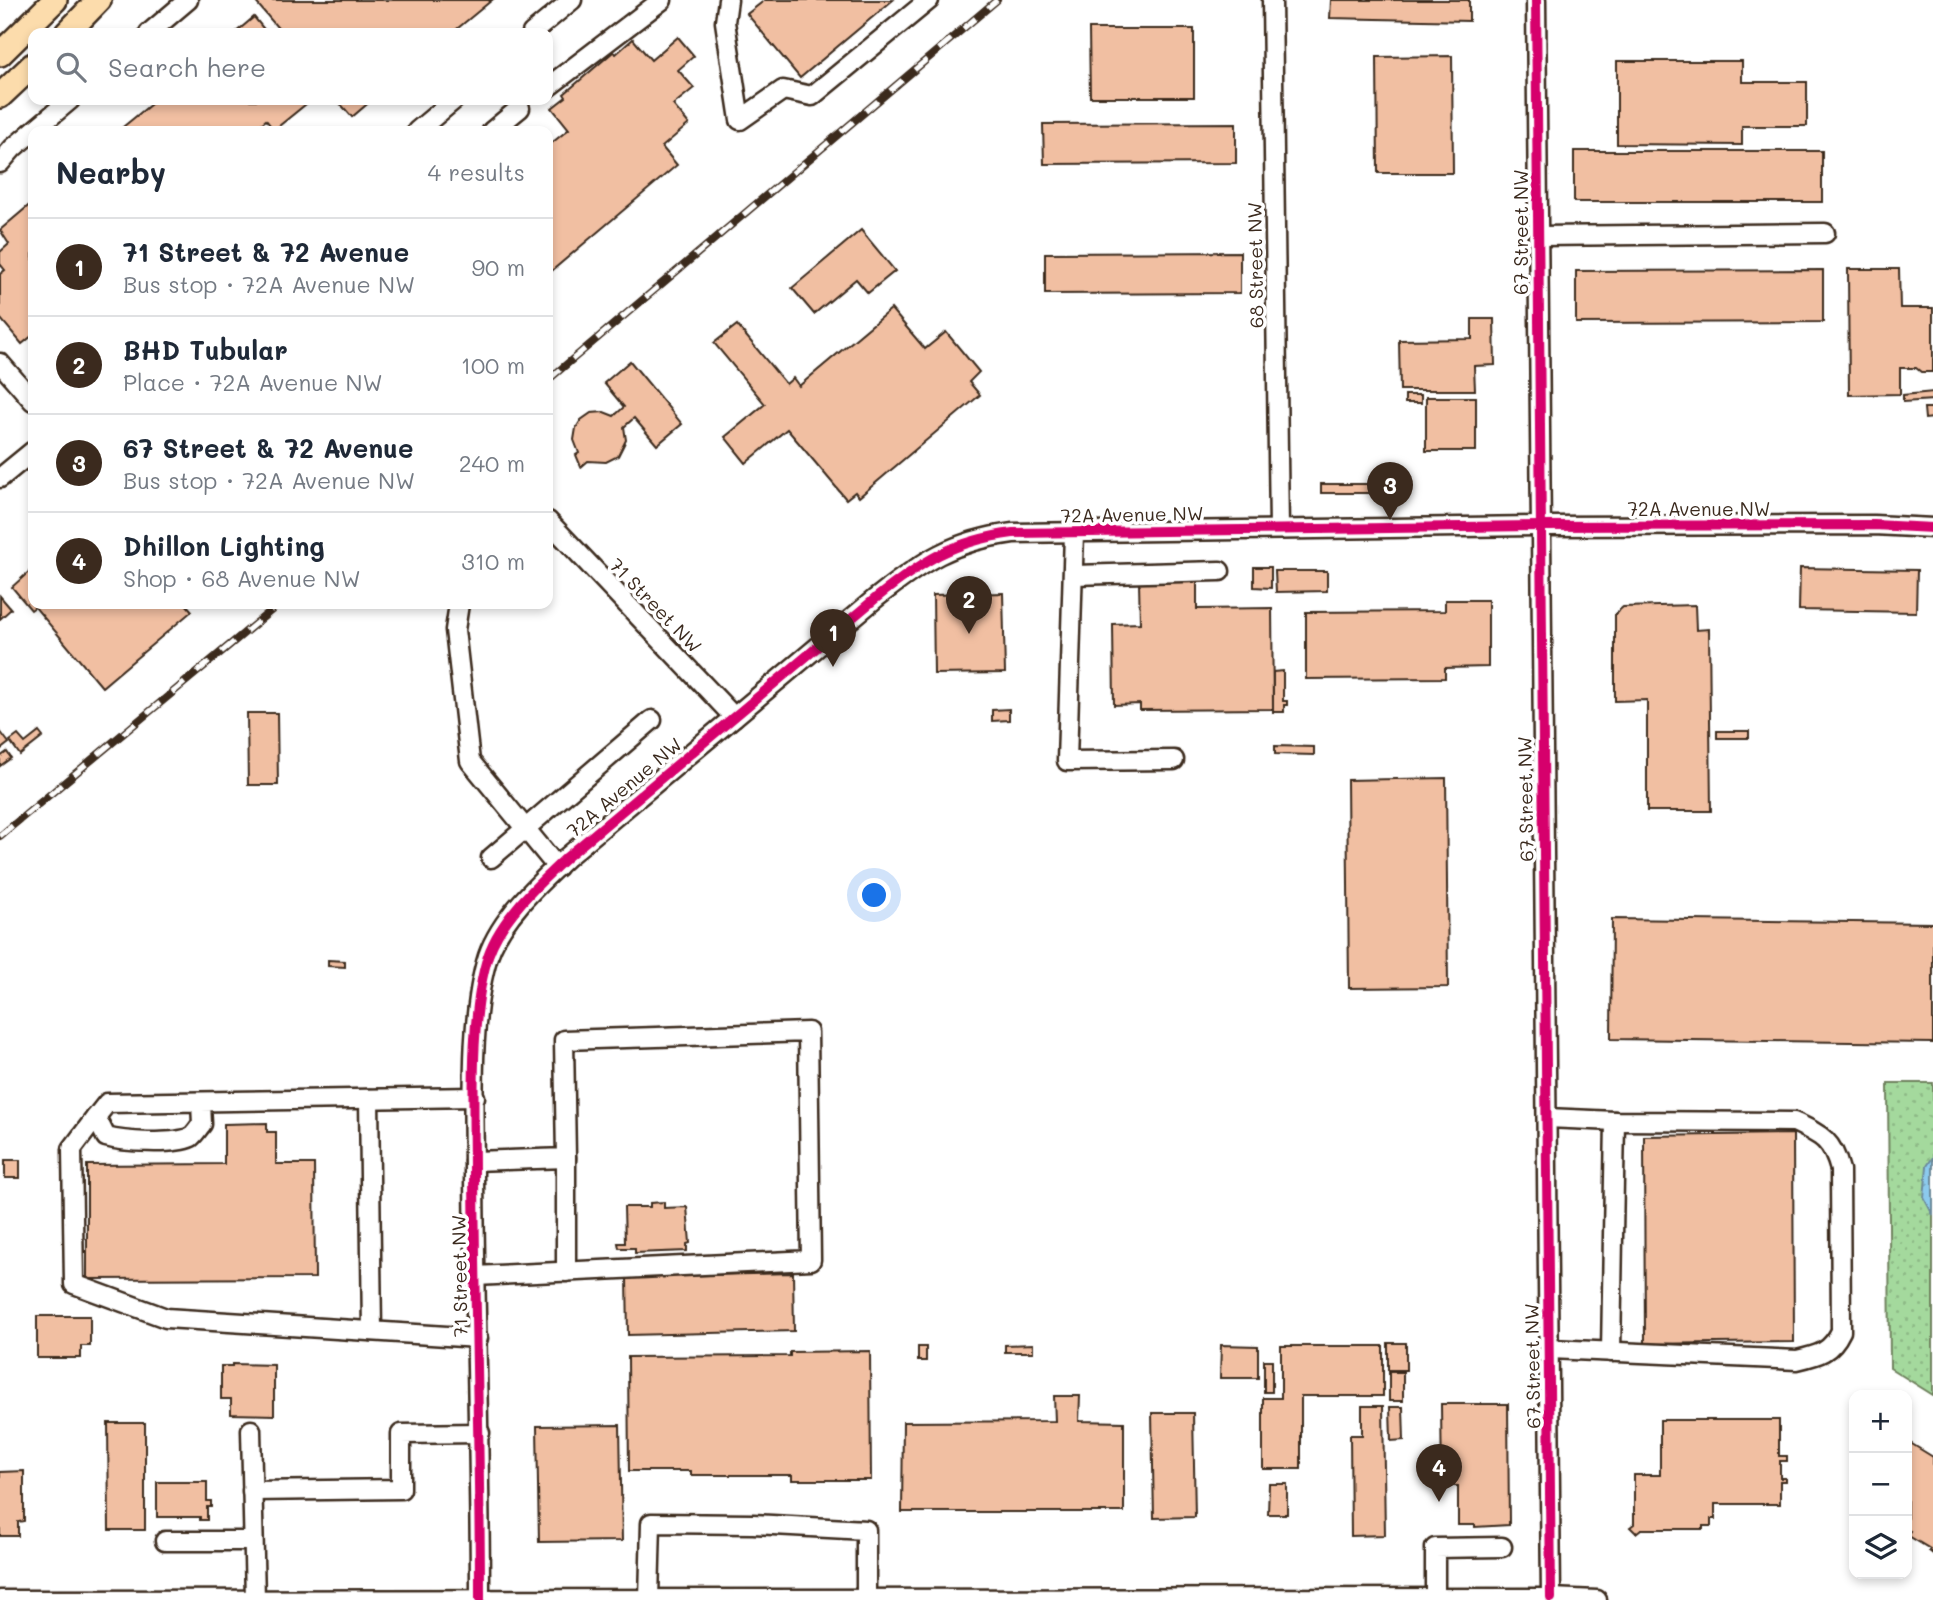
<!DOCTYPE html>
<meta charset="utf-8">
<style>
:root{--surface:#fff;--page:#f2f2f3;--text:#1f2937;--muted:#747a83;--line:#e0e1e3;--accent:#3b2a1e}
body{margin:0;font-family:Mali,sans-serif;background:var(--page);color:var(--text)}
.controls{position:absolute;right:21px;bottom:21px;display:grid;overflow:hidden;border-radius:14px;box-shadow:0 4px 10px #0003}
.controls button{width:63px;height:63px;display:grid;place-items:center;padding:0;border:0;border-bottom:2px solid var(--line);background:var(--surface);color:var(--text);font:35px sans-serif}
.you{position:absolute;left:875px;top:896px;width:24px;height:24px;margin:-18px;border:5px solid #fff;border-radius:50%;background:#1a73e8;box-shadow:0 0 0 10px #1a73e833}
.badge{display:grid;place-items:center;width:46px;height:46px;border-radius:50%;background:var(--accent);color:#fff;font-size:23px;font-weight:700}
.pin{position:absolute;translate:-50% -58px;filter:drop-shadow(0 2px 4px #0008)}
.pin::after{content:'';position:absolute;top:37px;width:24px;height:21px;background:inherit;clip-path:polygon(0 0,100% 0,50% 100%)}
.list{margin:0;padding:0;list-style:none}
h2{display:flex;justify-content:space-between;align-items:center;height:91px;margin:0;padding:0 28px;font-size:30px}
h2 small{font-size:23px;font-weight:400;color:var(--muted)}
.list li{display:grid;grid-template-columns:46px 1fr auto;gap:21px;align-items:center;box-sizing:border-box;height:98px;padding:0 28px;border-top:2px solid var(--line)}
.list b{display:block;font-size:26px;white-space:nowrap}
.list p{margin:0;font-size:23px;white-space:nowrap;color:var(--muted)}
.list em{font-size:23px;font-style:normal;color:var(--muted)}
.icon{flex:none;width:38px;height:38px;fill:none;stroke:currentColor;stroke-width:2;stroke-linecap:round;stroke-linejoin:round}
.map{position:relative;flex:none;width:1933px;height:1600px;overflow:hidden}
.search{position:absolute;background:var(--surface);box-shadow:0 4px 10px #0003;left:28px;top:28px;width:525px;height:77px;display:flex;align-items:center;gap:18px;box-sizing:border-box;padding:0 24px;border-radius:14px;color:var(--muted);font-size:26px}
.panel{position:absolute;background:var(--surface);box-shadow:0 4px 10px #0003;left:28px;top:126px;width:525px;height:483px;border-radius:14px}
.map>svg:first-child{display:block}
.park{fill:url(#park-dots);stroke:#70825e;stroke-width:2}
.water{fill:url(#water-ripples);stroke:#6c8a9a;stroke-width:2}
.building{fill:#f1bfa2;stroke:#3b2a1e;stroke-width:2}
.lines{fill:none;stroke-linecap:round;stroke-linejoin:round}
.minor-casing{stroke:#3b2a1e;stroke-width:23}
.major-casing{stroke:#3b2a1e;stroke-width:28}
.minor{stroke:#fff;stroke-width:18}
.major{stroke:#fcdcac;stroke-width:23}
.rail-casing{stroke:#3b2a1e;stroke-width:8}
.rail{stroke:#fff;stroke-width:5;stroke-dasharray:16;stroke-linecap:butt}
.cycleway-casing{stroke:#fff;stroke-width:15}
.cycleway{stroke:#d6006c;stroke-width:10}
.labels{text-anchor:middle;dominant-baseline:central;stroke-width:7;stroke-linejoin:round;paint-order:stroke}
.street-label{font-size:19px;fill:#3b2a1e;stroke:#fff}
</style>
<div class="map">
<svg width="1933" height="1600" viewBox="0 0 1933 1600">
<defs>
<pattern id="park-dots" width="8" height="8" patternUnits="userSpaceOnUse" patternTransform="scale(1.75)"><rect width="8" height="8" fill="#a4d99d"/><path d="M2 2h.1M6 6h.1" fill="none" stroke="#8eba87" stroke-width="1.8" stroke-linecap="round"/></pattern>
<pattern id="water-ripples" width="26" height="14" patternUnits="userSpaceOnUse" patternTransform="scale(1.75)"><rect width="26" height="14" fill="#8ccaed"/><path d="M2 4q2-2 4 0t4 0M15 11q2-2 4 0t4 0" fill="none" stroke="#74a4bf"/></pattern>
</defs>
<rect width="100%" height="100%" fill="#fff"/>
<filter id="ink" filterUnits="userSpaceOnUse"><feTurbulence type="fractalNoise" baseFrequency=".0143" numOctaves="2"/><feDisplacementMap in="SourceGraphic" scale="14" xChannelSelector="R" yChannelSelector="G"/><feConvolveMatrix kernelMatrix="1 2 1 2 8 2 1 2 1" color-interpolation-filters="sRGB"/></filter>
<g filter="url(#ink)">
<polygon class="park" points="1888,1083 1933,1083 1933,1395 1890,1368"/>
<polygon class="water" points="1933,1157 1933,1215 1924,1198 1927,1166"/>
<g class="building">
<polygon points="254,0 492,0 452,33 282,33"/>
<polygon points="765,0 893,0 800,78 747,14"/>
<polygon points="1331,0 1469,0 1469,21 1330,18"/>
<polygon points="254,17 267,33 235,33"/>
<polygon points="1089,29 1194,29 1194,97 1090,97"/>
<polygon points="678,37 694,56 678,70 694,88 673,105 689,124 662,147 677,165 548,274 548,146 569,129 552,108 566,97 564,94 613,52 616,54 633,39 651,60"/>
<polygon points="1452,56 1453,173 1378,173 1377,57"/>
<polygon points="1617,61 1742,61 1742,82 1807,82 1807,126 1742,126 1742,145 1617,144"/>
<polygon points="156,100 311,100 274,130 266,120 253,131 118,131"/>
<polygon points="337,100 372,100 352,117"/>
<polygon points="1236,123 1236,163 1044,164 1043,124"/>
<rect x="1574" y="151" width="248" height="51"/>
<polygon points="33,202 33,335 22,344 0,318 0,274 5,270 0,264 0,252 9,244 0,230"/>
<polygon points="861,230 895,271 868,293 856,279 814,314 792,288"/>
<polygon points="1240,252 1240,293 1045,294 1045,253"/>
<polygon points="1848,269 1899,269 1900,308 1933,308 1933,372 1921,372 1916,368 1900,368 1900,394 1849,395"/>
<polygon points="1823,270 1823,322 1576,323 1576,271"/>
<polygon points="891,309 925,349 946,332 979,372 969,382 980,395 859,497 855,492 846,499 787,429 746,463 725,437 765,404 714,343 737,325 786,384 793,378 799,386"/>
<polygon points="1472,319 1494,319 1495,365 1474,366 1475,390 1400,390 1399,340 1472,339"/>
<polygon points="630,361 682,424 657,445 634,418 624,427 626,440 618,456 606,462 588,461 581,467 576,455 579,453 574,440 576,428 581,420 591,413 604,412 614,416 624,407 604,383"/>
<polygon points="1933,392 1933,400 1903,402 1903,395"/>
<rect x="1405" y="395" width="16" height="8"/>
<rect x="1426" y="397" width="50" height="54"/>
<polygon points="1924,408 1933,408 1933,418 1925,419"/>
<rect x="1321" y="484" width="51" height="9"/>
<polygon points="1254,567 1271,567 1271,588 1254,587"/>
<polygon points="33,568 33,604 186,604 192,611 102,687 35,607 31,610 12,587"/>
<polygon points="1800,568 1917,570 1916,612 1799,610"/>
<polygon points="1275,571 1327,571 1327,591 1276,592"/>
<polygon points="1197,581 1197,609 1272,608 1273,709 1140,710 1140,704 1114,705 1113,624 1140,623 1139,582"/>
<polygon points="1003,593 1005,673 934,674 933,595"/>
<polygon points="0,596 11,609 0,619"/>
<polygon points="1445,600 1488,600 1488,667 1445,668 1445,678 1306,679 1306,612 1445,611"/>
<polygon points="1695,605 1696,630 1709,629 1711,811 1647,811 1647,700 1615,701 1615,614 1623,607"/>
<polygon points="1283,671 1283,701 1287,701 1287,705 1284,705 1284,712 1273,712 1273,672"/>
<polygon points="1009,709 1009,720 992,721 992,710"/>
<polygon points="247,713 277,713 278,785 248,785"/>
<polygon points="0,731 9,743 0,750"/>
<rect x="1717" y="731" width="32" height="7"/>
<polygon points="39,732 43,737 20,755 10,741 18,735 25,743"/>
<polygon points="1275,746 1314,747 1314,755 1275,754"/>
<polygon points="7,752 11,758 0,766 0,757"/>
<polygon points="1446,778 1448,987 1349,988 1347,780"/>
<polygon points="1612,919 1933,923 1933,1043 1611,1039"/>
<polygon points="328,960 345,961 345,967 328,966"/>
<polygon points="267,1123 267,1132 276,1132 276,1164 314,1164 315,1278 87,1279 87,1165 224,1164 224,1124"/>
<polygon points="1793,1134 1794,1342 1645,1344 1644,1136"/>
<rect x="5" y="1160" width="15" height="18"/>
<polygon points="664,1202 664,1208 687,1207 690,1243 687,1244 687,1251 635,1253 635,1248 619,1248 618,1243 625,1243 624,1207 650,1207 650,1203"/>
<polygon points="793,1273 794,1331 628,1335 627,1277"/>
<polygon points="37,1316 90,1316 90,1346 81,1346 81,1358 37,1358"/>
<rect x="1388" y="1343" width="18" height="27"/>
<polygon points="1033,1344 1033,1352 1005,1352 1005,1345"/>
<polygon points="1221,1345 1258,1346 1258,1378 1220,1378"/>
<polygon points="1281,1346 1383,1346 1383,1396 1301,1396 1301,1469 1263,1469 1263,1398 1281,1398"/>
<rect x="918" y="1347" width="8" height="14"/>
<polygon points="870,1351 871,1480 792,1480 792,1475 691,1475 691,1471 629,1471 628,1357 790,1356 790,1352"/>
<rect x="1264" y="1360" width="8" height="32"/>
<polygon points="232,1364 274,1365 274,1415 231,1414 231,1399 221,1399 221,1366 232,1366"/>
<rect x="1389" y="1372" width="14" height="29"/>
<polygon points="1054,1396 1080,1396 1079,1421 1124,1422 1124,1512 902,1512 903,1422 1055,1421"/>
<polygon points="1441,1404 1508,1404 1509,1525 1475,1527 1475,1525 1458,1525 1458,1486 1442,1486"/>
<polygon points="1362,1406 1383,1406 1385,1535 1351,1536 1350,1435 1362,1435"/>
<polygon points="1390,1407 1403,1407 1404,1440 1391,1441"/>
<polygon points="1152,1413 1193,1413 1195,1517 1154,1518"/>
<polygon points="1660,1420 1779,1420 1779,1456 1787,1456 1787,1461 1780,1461 1780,1478 1785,1478 1785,1481 1780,1481 1780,1504 1715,1504 1715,1519 1711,1519 1711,1526 1703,1526 1703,1529 1641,1529 1636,1533 1630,1527 1634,1524 1634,1475 1660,1475"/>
<polygon points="108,1423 145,1423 145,1530 109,1530"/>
<polygon points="620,1425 622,1541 539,1542 537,1426"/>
<polygon points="1907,1441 1933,1457 1933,1554 1929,1551 1930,1549 1907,1535 1910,1531 1907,1529"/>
<polygon points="24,1471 24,1521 18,1522 18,1536 0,1536 0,1472"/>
<polygon points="157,1482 207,1482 207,1501 211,1501 211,1507 207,1507 207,1520 200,1520 200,1517 157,1517"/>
<polygon points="1269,1484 1287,1484 1287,1514 1268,1514"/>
</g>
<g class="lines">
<defs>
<g id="minor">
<polyline points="728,0 725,22 740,120 783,90 812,96 929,0"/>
<polyline points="1272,0 1279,529"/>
<polyline points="1536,0 1551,1598"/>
<polyline points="149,33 188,0"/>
<polyline points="532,33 572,0"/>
<polyline points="548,87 662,0"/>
<polyline points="417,131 454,100"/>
<polyline points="492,131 520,108"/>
<polyline points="0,163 13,148 70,100"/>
<polyline points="1538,236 1825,233"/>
<polyline points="0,363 33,401"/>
<polyline points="0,478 33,451"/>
<polyline points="548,521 734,717"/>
<polyline points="1074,533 1067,761 1174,760"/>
<polyline points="1074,575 1220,571"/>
<polyline points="459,604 455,630 470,761 557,867"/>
<polyline points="491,858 652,720"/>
<polyline points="369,1099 372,1331"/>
<path d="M201,1103L202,1124C199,1127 195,1134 191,1137C174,1145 123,1142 106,1137L96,1117L107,1103L475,1097"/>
<polyline points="96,1117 72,1149 74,1284 166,1318 478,1338"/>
<path d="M1547,1118L1615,1121L1794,1122C1821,1135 1832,1139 1840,1170L1841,1331C1831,1352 1819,1355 1797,1360L1550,1349"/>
<polyline points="566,1158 566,1272"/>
<polyline points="474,1161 566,1158 564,1040 808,1032 811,1260 475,1276"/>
<polyline points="1611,1352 1615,1121"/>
<polyline points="251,1430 255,1599"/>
<polyline points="252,1491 401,1489 401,1434 480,1433"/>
<polyline points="165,1541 253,1541"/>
<polyline points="1435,1598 1435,1548 1502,1547"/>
<path d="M480,1599C480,1457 475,1315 474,1173C474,1110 469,1016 488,956C501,918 538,884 567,857L876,598C923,561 952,541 1013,533L1541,526L1874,525L1933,528"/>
<polyline points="649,1599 651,1523 753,1524 866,1530 866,1600"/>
<polyline points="0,1600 1551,1598 1597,1600"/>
</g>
<g id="major">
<polyline points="67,33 99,0"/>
<polyline points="0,54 55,0"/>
<polyline points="0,96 33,65"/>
</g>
</defs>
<use href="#minor" class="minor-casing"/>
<use href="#major" class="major-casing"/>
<use href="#minor" class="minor"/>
<use href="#major" class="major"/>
<defs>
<g id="rail">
<polyline points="548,380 997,0"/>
<polyline points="0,836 279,604"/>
</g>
</defs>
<use href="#rail" class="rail-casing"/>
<use href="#rail" class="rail"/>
<defs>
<g id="cycleway">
<polyline points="1536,0 1551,1598"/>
<path d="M480,1599C480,1457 475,1315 474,1173C474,1110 469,1016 488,956C501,918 538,884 567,857L876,598C923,561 952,541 1013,533L1541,526L1874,525L1933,528"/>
</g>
</defs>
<use href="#cycleway" class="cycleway-casing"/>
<use href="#cycleway" class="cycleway"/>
</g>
</g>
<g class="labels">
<g class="street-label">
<text transform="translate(1520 232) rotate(-90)">67 Street NW</text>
<text transform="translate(1255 265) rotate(-91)">68 Street NW</text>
<text x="1699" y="508">72A Avenue NW</text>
<text transform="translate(1132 514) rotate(-1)">72A Avenue NW</text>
<text transform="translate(656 605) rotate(46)">71 Street NW</text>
<text transform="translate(624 787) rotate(-40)">72A Avenue NW</text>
<text transform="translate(1525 799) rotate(-91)">67 Street NW</text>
<text transform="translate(459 1276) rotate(-91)">71 Street NW</text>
<text transform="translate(1532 1366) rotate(-91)">67 Street NW</text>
</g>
</g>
</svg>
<div class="controls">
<button>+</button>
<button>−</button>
<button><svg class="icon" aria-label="layers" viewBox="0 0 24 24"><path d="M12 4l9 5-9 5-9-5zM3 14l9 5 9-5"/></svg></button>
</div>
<div class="you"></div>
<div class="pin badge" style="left:833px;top:667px">1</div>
<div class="pin badge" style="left:969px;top:634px">2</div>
<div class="pin badge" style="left:1390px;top:520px">3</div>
<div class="pin badge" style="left:1439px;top:1502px">4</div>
<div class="search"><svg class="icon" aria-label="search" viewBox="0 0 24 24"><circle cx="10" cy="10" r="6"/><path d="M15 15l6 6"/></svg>Search here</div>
<section class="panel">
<h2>Nearby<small>4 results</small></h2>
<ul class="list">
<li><span class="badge">1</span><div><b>71 Street &amp; 72 Avenue</b><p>Bus stop · 72A Avenue NW</p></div><em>90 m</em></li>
<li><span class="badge">2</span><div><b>BHD Tubular</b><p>Place · 72A Avenue NW</p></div><em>100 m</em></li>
<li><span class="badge">3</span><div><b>67 Street &amp; 72 Avenue</b><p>Bus stop · 72A Avenue NW</p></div><em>240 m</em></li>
<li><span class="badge">4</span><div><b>Dhillon Lighting</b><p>Shop · 68 Avenue NW</p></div><em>310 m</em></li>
</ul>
</section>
</div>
